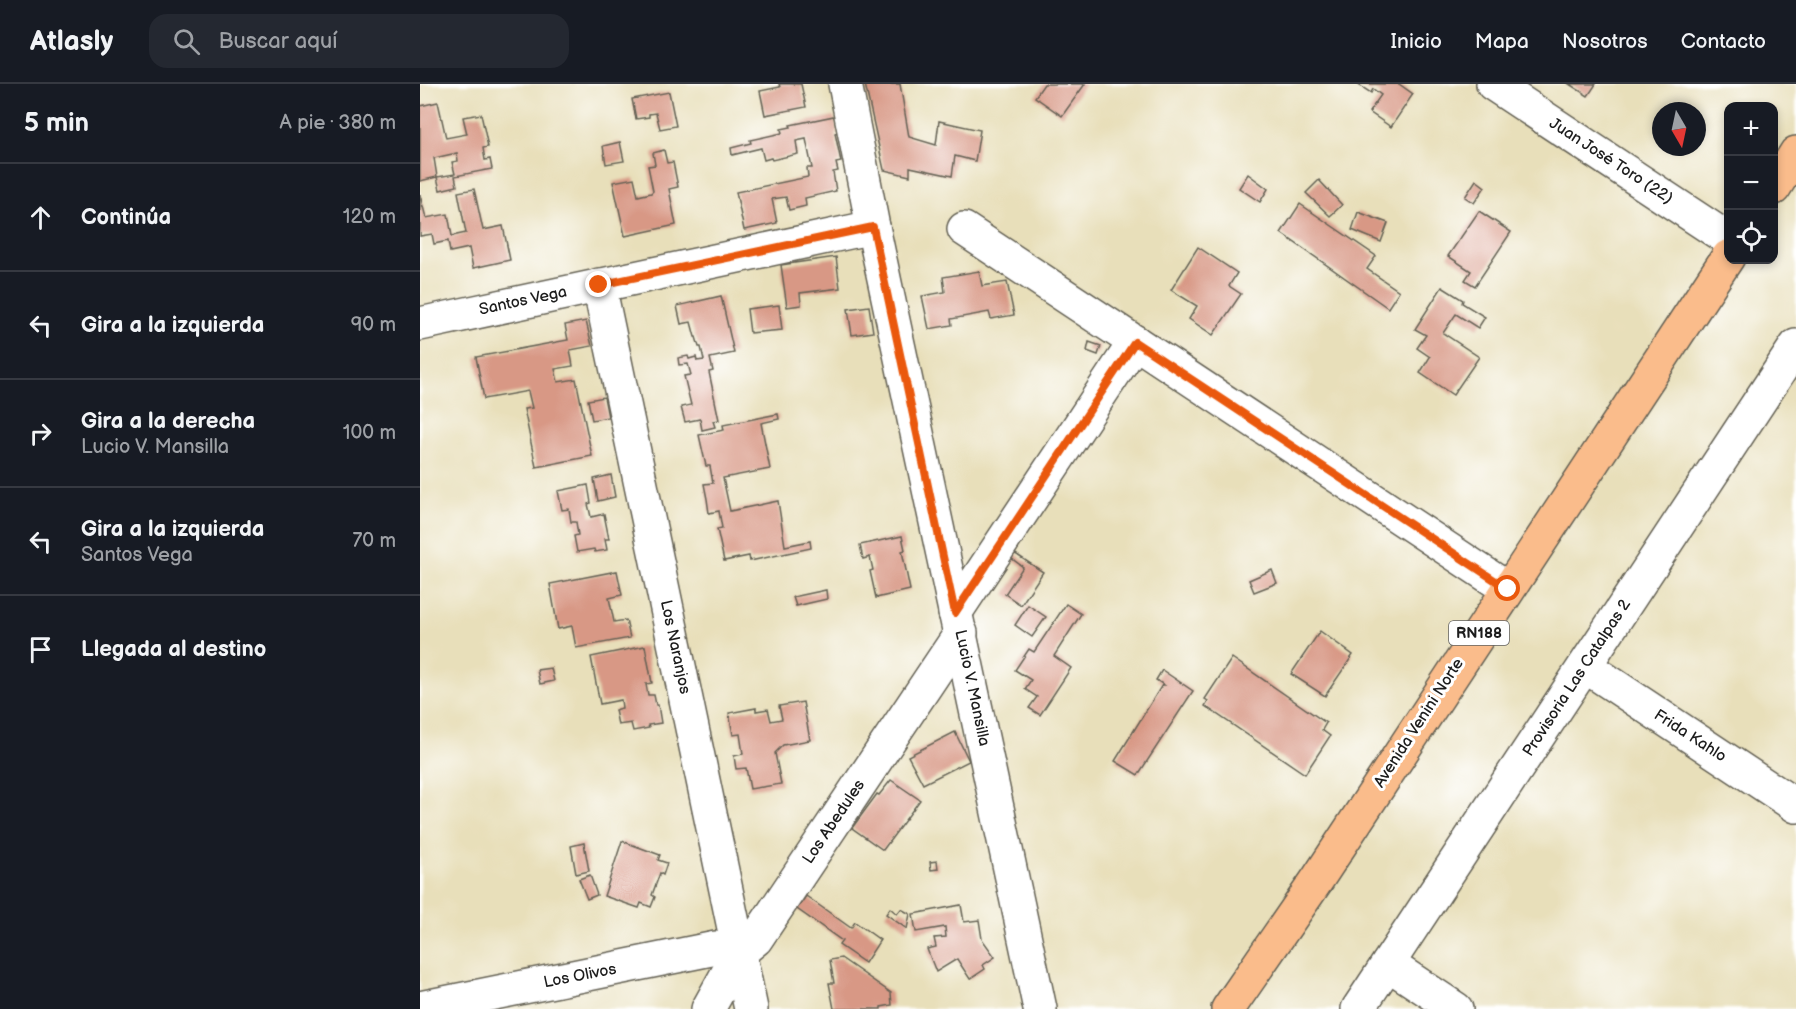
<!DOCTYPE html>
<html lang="es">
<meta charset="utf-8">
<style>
:root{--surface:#171b24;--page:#242831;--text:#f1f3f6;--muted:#9ea1a6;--line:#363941}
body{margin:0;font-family:"Balsamiq Sans",sans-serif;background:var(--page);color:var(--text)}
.controls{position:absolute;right:18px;top:18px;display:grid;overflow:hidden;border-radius:12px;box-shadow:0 3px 9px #0003}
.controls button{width:54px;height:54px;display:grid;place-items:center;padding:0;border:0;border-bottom:2px solid var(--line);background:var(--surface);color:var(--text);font:30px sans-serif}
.compass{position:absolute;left:1232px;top:18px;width:54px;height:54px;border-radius:50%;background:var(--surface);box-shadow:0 3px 9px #0003;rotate:171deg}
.stop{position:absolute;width:18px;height:18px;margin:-14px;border:4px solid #ea580c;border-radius:50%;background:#fff}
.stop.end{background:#ea580c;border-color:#fff;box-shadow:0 2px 6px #0008}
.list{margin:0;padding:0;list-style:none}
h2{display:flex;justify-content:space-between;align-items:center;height:78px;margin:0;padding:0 24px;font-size:26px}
h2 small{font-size:20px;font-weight:400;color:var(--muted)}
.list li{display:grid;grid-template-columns:39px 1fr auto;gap:18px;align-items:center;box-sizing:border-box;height:108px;padding:0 24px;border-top:2px solid var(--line)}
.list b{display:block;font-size:22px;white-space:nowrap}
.list p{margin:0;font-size:20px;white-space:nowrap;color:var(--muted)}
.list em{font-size:20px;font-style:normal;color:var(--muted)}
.icon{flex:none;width:33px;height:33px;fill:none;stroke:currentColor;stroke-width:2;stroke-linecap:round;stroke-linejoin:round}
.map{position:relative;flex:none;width:1376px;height:925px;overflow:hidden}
header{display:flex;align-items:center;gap:36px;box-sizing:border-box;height:84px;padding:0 30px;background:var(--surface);border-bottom:2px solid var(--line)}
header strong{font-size:28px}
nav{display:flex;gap:33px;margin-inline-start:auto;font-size:21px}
.search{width:420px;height:54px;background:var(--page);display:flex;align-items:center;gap:15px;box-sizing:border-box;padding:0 21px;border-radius:18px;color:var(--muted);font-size:22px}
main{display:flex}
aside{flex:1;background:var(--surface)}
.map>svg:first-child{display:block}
.building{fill:#d89885}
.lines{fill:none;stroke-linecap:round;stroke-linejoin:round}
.minor-casing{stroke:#636053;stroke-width:36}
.highway-casing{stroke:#636053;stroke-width:36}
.minor{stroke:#fff;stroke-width:33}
.highway{stroke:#fabc8b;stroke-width:33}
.route{stroke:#ea580c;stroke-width:8}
.labels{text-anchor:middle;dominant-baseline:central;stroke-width:6;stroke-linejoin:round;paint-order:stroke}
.shield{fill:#fff;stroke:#606060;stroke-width:1.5}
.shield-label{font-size:15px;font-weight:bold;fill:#1c1c1c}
.street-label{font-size:16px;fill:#1c1c1c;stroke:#fff}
</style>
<header>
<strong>Atlasly</strong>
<div class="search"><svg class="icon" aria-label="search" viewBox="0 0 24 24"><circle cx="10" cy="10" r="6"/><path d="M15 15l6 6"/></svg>Buscar aquí</div>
<nav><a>Inicio</a><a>Mapa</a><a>Nosotros</a><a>Contacto</a></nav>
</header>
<main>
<aside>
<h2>5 min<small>A pie · 380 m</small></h2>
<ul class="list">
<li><svg class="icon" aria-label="ahead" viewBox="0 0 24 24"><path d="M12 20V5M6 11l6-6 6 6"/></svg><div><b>Continúa</b></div><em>120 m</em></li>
<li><svg class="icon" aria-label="left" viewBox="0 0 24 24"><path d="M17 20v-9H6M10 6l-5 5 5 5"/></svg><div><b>Gira a la izquierda</b></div><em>90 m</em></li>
<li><svg class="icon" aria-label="right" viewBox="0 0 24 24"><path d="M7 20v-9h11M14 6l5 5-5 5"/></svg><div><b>Gira a la derecha</b><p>Lucio V. Mansilla</p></div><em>100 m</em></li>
<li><svg class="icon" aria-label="left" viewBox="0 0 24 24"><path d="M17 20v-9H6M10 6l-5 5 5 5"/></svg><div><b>Gira a la izquierda</b><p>Santos Vega</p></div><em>70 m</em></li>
<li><svg class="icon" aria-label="arrive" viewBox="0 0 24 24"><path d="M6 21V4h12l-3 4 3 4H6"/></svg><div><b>Llegada al destino</b></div></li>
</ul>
</aside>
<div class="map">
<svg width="1376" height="925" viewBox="0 0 1376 925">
<rect width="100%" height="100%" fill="#fff"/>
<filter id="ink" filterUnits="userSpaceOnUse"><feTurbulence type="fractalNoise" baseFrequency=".0167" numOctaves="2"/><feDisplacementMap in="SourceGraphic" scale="12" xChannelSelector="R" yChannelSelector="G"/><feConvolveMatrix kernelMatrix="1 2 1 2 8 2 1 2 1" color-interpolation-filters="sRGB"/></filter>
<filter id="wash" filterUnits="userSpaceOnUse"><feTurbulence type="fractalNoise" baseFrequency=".008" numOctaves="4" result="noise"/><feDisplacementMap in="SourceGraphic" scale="24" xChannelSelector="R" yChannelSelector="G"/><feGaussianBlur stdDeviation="1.35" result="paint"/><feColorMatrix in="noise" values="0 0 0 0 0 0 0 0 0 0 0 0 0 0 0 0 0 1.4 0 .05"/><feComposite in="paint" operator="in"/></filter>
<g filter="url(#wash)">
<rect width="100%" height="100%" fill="#e8dfba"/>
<g id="blocks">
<g class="building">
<polygon points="359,0 381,0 386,23 345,31 340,7 360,3"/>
<polygon points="445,0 480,0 489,53 516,61 519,37 560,46 555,77 535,72 532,92 490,83 490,92 464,86"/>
<polygon points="624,0 665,0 642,32 615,13"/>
<polygon points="937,0 979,0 993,10 971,43 949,28 961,11 953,5 951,9"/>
<polygon points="1149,0 1176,0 1168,12"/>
<polygon points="249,8 256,42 240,45 236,29 229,30 229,33 216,35 212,15"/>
<polygon points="18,18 26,54 47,50 43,33 61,30 68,63 63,64 65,76 70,75 72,85 35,92 37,102 20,106 17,93 35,90 32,78 38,77 37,69 14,74 17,93 0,97 0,22"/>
<polygon points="414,32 418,48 415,49 421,78 416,79 418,87 413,88 416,107 385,114 386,122 369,126 366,113 352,115 357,139 324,146 316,108 388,93 387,84 392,84 386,55 376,57 378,70 352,76 351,74 344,76 341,64 312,71 311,64 331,59 330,56 362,49 361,45 371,43 370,41"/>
<polygon points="200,58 204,77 186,80 183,62"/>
<polygon points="244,66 247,79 253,78 258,103 249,105 256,141 205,152 193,98 214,94 218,112 231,109 233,107 228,82 235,81 233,69"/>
<polygon points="828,90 848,105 840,118 819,104"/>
<polygon points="899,96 922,121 910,132 886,109"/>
<polygon points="1056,96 1065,103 1054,119 1045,113"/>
<polygon points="54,105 63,146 83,142 90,176 53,184 49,164 30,168 28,157 14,160 12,150 0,152 0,111 6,134 28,130 32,152 46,149 38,108"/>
<polygon points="880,120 956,172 947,185 979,207 968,224 861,149"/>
<polygon points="1059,127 1091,148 1055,202 1045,196 1051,187 1028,172"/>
<polygon points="938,128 968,139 961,158 932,146"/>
<polygon points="778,163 817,189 809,202 821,210 793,251 769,235 777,222 751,206"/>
<polygon points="416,173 420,204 380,209 381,221 367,223 361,181"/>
<polygon points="559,187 562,202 587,198 594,231 571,235 569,228 531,235 532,241 509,245 502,212 525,208 523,193"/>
<polygon points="1022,203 1043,216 1042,219 1065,233 1058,244 1036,230 1023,249 1059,273 1033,311 1000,289 1010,273 997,264 1006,251 995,245"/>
<polygon points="301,212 314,269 290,274 293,287 289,288 299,336 293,337 295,343 282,346 280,335 265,338 261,323 271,321 264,292 271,291 268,280 259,281 258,274 268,272 269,275 276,273 277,277 284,276 281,263 279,263 276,253 275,253 271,238 261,240 257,222"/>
<polygon points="359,221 362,246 330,249 327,225"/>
<polygon points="449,222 453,248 432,251 428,225"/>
<polygon points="166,237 172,262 150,266 153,282 135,285 138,298 156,295 172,372 116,383 104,325 112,324 108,307 64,315 56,273 148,256 145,241"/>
<polygon points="669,258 681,262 678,271 667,267"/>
<polygon points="184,313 188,333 172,336 168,316"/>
<polygon points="358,330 359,335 341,339 350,385 303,394 310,427 358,417 365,462 390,457 391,464 330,477 329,472 304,477 297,445 302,444 299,427 289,429 287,415 284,400 293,399 290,382 286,382 279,351 304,346 303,341"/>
<polygon points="191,391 195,413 178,417 174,395"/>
<polygon points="168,401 171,419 168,420 171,433 184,430 189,455 185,455 187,466 175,468 174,465 157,468 154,452 158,451 156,438 151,438 149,425 142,426 138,407"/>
<polygon points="482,452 485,466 482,467 490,506 456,514 450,487 453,486 450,473 443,475 440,461"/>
<polygon points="594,469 623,488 601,521 585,510 603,483 591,474"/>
<polygon points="852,486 857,499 834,508 829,496"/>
<polygon points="197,487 202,511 189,514 194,538 206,536 210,554 156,564 152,542 138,545 130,500"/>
<polygon points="406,506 407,515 376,522 373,513"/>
<polygon points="646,520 661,530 634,572 651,584 620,631 609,624 617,613 605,605 611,596 595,586 609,565 614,568"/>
<polygon points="608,521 626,533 612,553 595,541"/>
<polygon points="900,547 933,571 905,612 871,590"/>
<polygon points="225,562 232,599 226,600 228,611 234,611 236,621 238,621 241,639 228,641 229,644 213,647 211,639 198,641 195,626 202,624 201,616 180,620 171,573"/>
<polygon points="812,574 906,639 902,646 910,652 885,690 785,622 788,617 785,615"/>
<polygon points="131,584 134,597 120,600 117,586"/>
<polygon points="742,586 773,607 718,691 695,677 742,601 744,601 736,596"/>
<polygon points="383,618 390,656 363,661 355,669 361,700 330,705 326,684 316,685 314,672 323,670 320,650 313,651 309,629 336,624 336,627 348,625 351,637 362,635 359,622"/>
<polygon points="535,648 549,677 503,700 488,672"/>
<polygon points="471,696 500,716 463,766 432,744 457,710 459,711"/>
<polygon points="202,757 240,771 238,776 247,779 243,791 240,789 232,811 235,813 231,823 221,819 219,824 184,812"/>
<polygon points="164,759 169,787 156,790 151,762"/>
<polygon points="517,777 518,785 511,786 510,778"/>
<polygon points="170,791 177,811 167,815 159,795"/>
<polygon points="386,812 431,844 435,838 460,856 445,879 419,861 422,857 377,825"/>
<polygon points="541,821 544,838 559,836 562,855 575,873 563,881 565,885 550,895 537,875 516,888 507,865 516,863 514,854 526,853 525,843 496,848 493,830"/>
<polygon points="470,824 477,830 481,825 490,830 487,845 466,830"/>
<polygon points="421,874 471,909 472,921 461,923 461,925 414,925 409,899 414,899 410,876"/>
</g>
</g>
</g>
<g filter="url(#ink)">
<use href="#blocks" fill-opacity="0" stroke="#636053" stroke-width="1.5"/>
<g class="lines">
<defs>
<g id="minor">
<polyline points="425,0 453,143 620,925"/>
<polyline points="1073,0 1308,155"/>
<polyline points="544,145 1088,505"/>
<polyline points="179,201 331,925"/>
<polyline points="0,240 453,143"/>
<polyline points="535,529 715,258"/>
<polyline points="1165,582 1376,722"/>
<polyline points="968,880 1036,925"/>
<polyline points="0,924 296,864 319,869"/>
<polyline points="288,925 319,869 336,855 541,549"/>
<polyline points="938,925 1376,262"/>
</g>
<g id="highway">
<polyline points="1354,104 1376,69"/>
<polyline points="808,925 897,796 1308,173"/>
</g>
</defs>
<use href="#minor" class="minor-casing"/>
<use href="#highway" class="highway-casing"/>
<use href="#minor" class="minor"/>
<use href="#highway" class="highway"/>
</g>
</g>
<g class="lines" filter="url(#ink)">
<polyline class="route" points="179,201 453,143 535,529 715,258 1088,505"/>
</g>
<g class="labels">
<rect class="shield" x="1029" y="537" width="60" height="24" rx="4.5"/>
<g class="shield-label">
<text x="1059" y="549">RN188</text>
</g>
<g class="street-label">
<text transform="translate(1191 77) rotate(33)">Juan José Toro (22)</text>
<text transform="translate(103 217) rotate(-12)">Santos Vega</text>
<text transform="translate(255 563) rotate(78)">Los Naranjos</text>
<text transform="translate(1157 594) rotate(-57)">Provisoria Las Catalpas 2</text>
<text transform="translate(552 604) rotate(78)">Lucio V. Mansilla</text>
<text transform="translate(999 639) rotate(-57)">Avenida Venini Norte</text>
<text transform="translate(1270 652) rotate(33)">Frida Kahlo</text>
<text transform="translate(414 738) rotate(-56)">Los Abedules</text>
<text transform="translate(160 892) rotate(-11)">Los Olivos</text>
</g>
</g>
</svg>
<div class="controls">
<button>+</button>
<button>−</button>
<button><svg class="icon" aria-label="locate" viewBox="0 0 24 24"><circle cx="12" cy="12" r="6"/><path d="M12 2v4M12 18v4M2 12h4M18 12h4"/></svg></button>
</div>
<svg class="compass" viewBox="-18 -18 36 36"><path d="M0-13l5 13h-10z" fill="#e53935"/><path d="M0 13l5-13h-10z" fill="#9ea1a6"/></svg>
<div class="stop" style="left:1088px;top:505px"></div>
<div class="stop end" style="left:179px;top:201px"></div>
</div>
</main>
